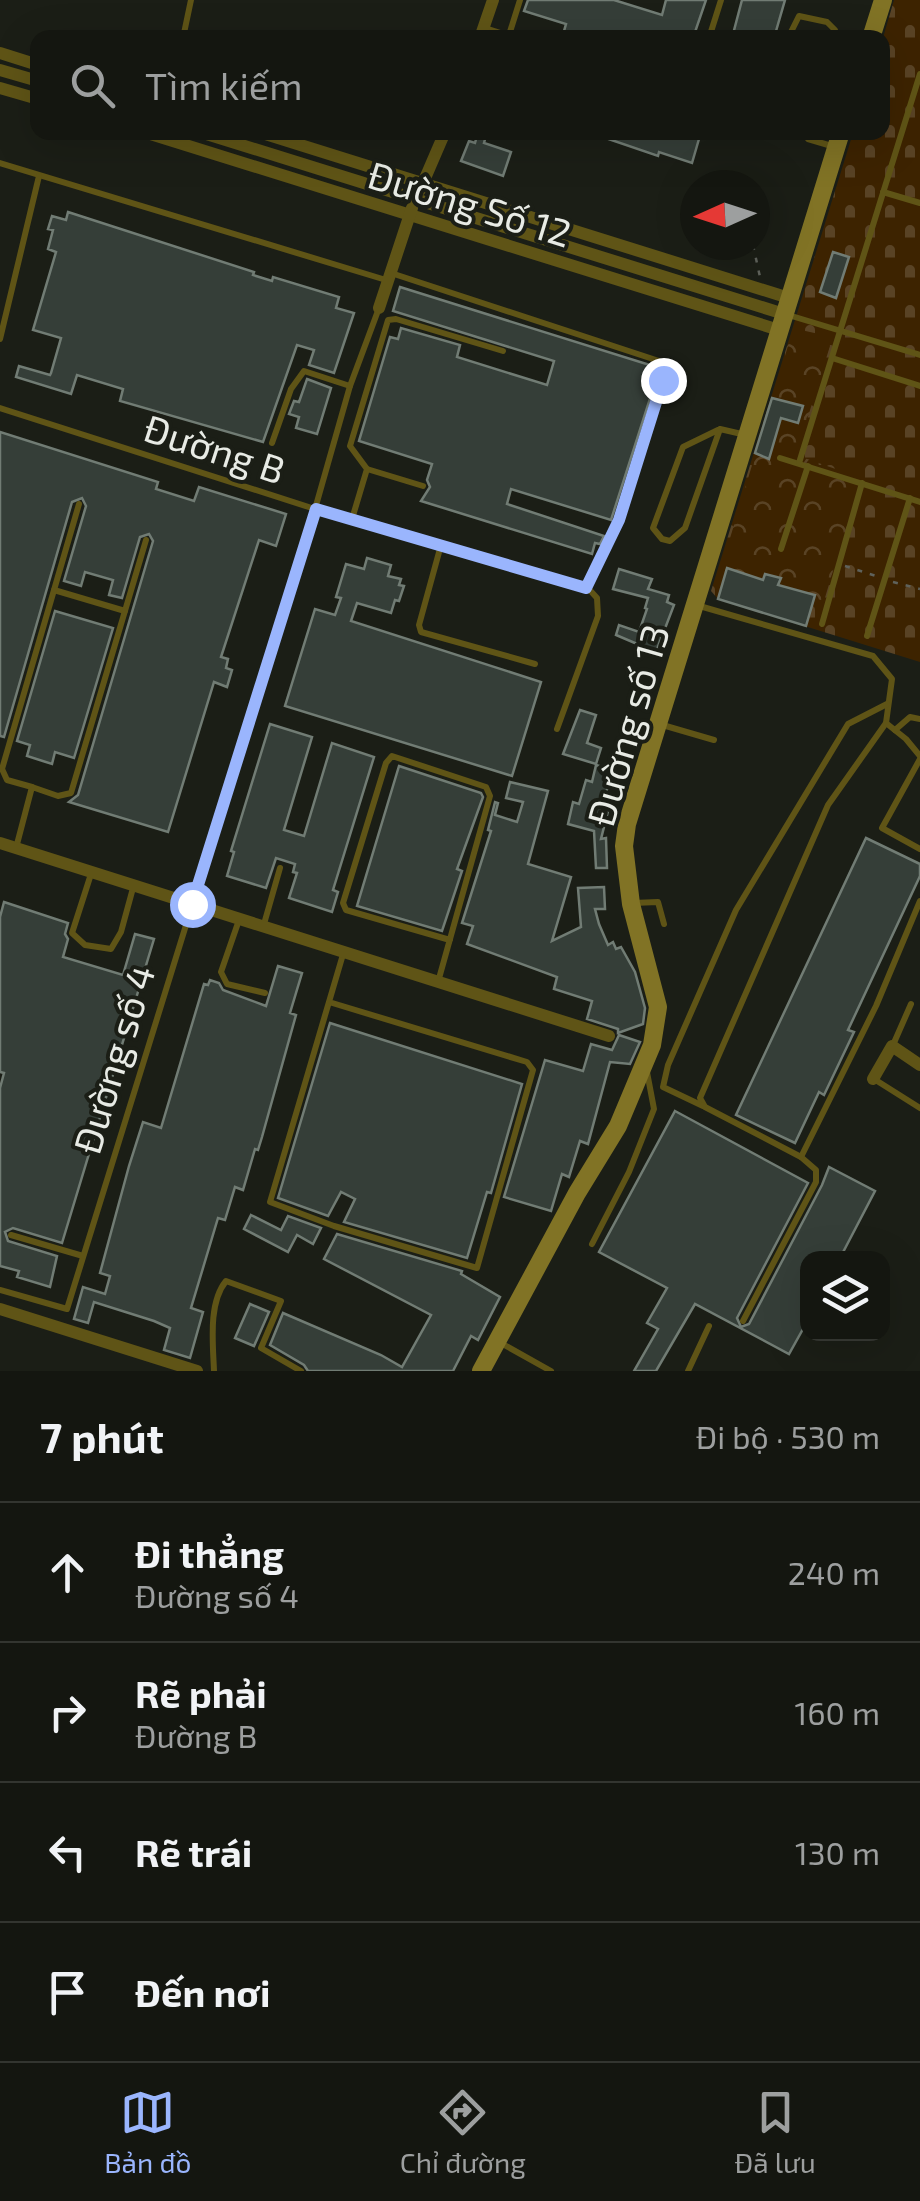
<!DOCTYPE html>
<html lang="vi">
<meta charset="utf-8">
<style>
:root{--surface:#141610;--page:#21231e;--text:#f1f3f6;--muted:#9d9f9f;--line:#333530;--accent:#9ab5fd}
body{margin:0;font-family:"Exo 2",sans-serif;background:var(--page);color:var(--text)}
.controls{position:absolute;right:30px;bottom:30px;display:grid;overflow:hidden;border-radius:20px;box-shadow:0 10px 40px #0002}
.controls button{width:90px;height:90px;display:grid;place-items:center;padding:0;border:0;border-bottom:2px solid var(--line);background:var(--surface);color:var(--text);font:50px sans-serif}
.compass{position:absolute;left:680px;top:170px;width:90px;height:90px;border-radius:50%;background:var(--surface);box-shadow:0 10px 40px #0002;rotate:267deg}
.stop{position:absolute;width:30px;height:30px;margin:-22px;border:8px solid #9ab5fd;border-radius:50%;background:#fff}
.stop.end{background:#9ab5fd;border-color:#fff;box-shadow:0 2px 10px #0008}
.list{margin:0;padding:0;list-style:none}
h2{display:flex;justify-content:space-between;align-items:center;height:130px;margin:0;padding:0 40px;font-size:42px}
h2 small{font-size:32px;font-weight:400;color:var(--muted)}
.list li{display:grid;grid-template-columns:65px 1fr auto;gap:30px;align-items:center;box-sizing:border-box;height:140px;padding:0 40px;border-top:2px solid var(--line)}
.list b{display:block;font-size:38px;white-space:nowrap}
.list p{margin:0;font-size:32px;white-space:nowrap;color:var(--muted)}
.list em{font-size:32px;font-style:normal;color:var(--muted)}
.icon{flex:none;width:55px;height:55px;fill:none;stroke:currentColor;stroke-width:2;stroke-linecap:round;stroke-linejoin:round}
.map{position:relative;flex:none;width:920px;height:1371px;overflow:hidden}
.search{position:absolute;background:var(--surface);box-shadow:0 10px 40px #0002;left:30px;right:30px;top:30px;height:110px;display:flex;align-items:center;gap:25px;box-sizing:border-box;padding:0 35px;border-radius:20px;color:var(--muted);font-size:38px}
.sheet{height:690px;background:var(--surface)}
nav{display:flex;justify-content:space-around;align-items:center;box-sizing:border-box;height:140px;border-top:2px solid var(--line);background:var(--surface);font-size:28px;color:var(--muted)}
nav a{display:grid;justify-items:center;gap:5px}
nav .on{color:var(--accent)}
.map>svg:first-child{display:block}
.cemetery{fill:url(#cemetery-stones)}
.park{fill:url(#park-crowns)}
.building{fill:#353e38;stroke:#717c74;stroke-width:2.5}
.lines{fill:none;stroke-linecap:round;stroke-linejoin:round}
.path{stroke:#5f625b;stroke-width:2.5;stroke-dasharray:5 8;stroke-linecap:butt}
.lane{stroke:#5f5416;stroke-width:6}
.street{stroke:#5f5416;stroke-width:12}
.secondary{stroke:#817325;stroke-width:18}
.route{stroke:#9ab5fd;stroke-width:12}
.labels{text-anchor:middle;dominant-baseline:central;stroke-width:8;stroke-linejoin:round;paint-order:stroke}
.street-label{font-size:38px;fill:#e8ebe5;stroke:#1b1e16}
</style>
<div class="map">
<svg width="920" height="1371" viewBox="0 0 920 1371">
<defs>
<pattern id="cemetery-stones" width="16" height="16" patternUnits="userSpaceOnUse" patternTransform="scale(2.5)"><rect width="16" height="16" fill="#3d2300"/><path d="M2 7V4a2 2 0 0 1 4 0v3zM10 15v-3a2 2 0 0 1 4 0v3z" fill="#594325"/></pattern>
<pattern id="park-crowns" width="20" height="18" patternUnits="userSpaceOnUse" patternTransform="scale(2.5)"><rect width="20" height="18" fill="#3d2300"/><path d="M2 6a3 3 0 1 1 6 0M12 15a3 3 0 1 1 6 0" fill="none" stroke="#594325"/></pattern>
</defs>
<rect width="100%" height="100%" fill="#1b1e16"/>
<polygon class="cemetery" points="894,0 920,0 920,662 718,599 711,591 853,133 882,132 883,38"/>
<polygon class="park" points="801,330 828,336 830,346 796,455 861,478 824,601 721,568 791,336"/>
<g class="building">
<polygon points="528,0 614,0 662,15 666,0 706,0 693,38 562,38 566,24 524,11"/>
<polygon points="742,0 785,0 774,38 732,38"/>
<polygon points="478,132 487,132 484,143 511,152 503,176 461,161 469,141 475,143"/>
<polygon points="588,132 701,132 692,163 659,152 658,156"/>
<polygon points="68,212 254,272 253,275 272,281 273,277 339,297 336,308 354,313 334,373 309,365 314,350 297,345 263,442 120,401 123,389 77,375 71,394 16,377 19,366 50,375 51,373 61,338 33,330 56,252 48,249 53,230 48,229 52,216 66,220"/>
<polygon points="833,252 849,257 836,298 820,292"/>
<polygon points="400,287 653,366 656,380 611,520 511,489 507,504 604,536 600,544 595,543 592,554 421,501 430,487 427,480 432,464 359,441 390,337 398,339 401,328 460,345 457,357 547,385 554,361 393,311"/>
<polygon points="307,379 331,388 317,434 296,428 299,417 289,414 294,401 299,402"/>
<polygon points="772,398 803,406 798,423 781,418 769,459 755,453"/>
<polygon points="0,432 158,482 156,489 194,501 199,487 286,514 276,546 259,540 221,657 228,659 226,668 232,670 227,687 214,682 168,832 69,802 78,795 153,541 149,534 140,537 122,598 109,595 113,580 85,572 81,586 64,581 86,506 82,498 72,502 4,737 0,736"/>
<polygon points="367,558 391,565 388,576 401,579 399,585 404,586 399,601 395,600 391,613 357,603 351,621 541,682 512,776 285,706 315,609 335,615 341,598 336,597 346,564 364,569"/>
<polygon points="727,568 763,580 765,574 781,578 778,585 815,595 806,626 718,599"/>
<polygon points="619,569 652,579 648,589 669,595 667,602 674,605 656,652 616,635 619,625 639,632 647,609 645,608 648,598 613,589"/>
<polygon points="55,611 113,628 74,758 55,752 52,764 27,756 30,745 17,741"/>
<polygon points="580,710 596,715 587,743 601,748 596,764 563,754"/>
<polygon points="270,724 312,737 284,830 304,836 332,743 374,757 333,890 338,892 332,912 289,898 297,873 293,872 295,864 276,858 266,888 227,876 234,852 231,851"/>
<polygon points="596,765 613,770 601,809 608,811 601,839 606,838 607,868 596,868 594,831 568,824 573,802 579,804 586,780 592,782"/>
<polygon points="399,766 481,793 483,797 457,869 462,871 442,931 357,906"/>
<polygon points="510,782 548,791 528,864 571,877 552,941 581,927 578,888 604,887 605,909 595,909 599,924 608,945 613,942 616,949 621,947 635,972 645,1008 643,1024 618,1033 618,1029 587,1019 592,1001 554,989 557,977 467,944 473,926 462,923 491,831 488,830 495,802 498,803 495,815 517,822 523,802 506,798"/>
<polygon points="866,838 920,864 920,876 848,1030 854,1032 824,1095 819,1092 795,1143 736,1115"/>
<polygon points="4,902 68,923 65,934 68,939 63,957 123,975 135,934 154,939 62,1243 13,1228 5,1232 8,1241 57,1256 50,1287 17,1277 19,1271 0,1266 0,1088 4,1073 0,1072 0,917"/>
<polygon points="278,966 302,973 290,1013 296,1015 262,1137 258,1150 255,1149 243,1190 235,1187 225,1220 218,1218 191,1308 203,1312 190,1358 164,1350 170,1328 154,1321 94,1302 88,1323 74,1319 83,1287 105,1294 110,1276 100,1273 129,1166 143,1122 161,1128 204,984 208,985 210,980 219,983 223,990 266,1006"/>
<polygon points="330,1023 522,1084 491,1193 487,1192 467,1258 344,1222 355,1199 341,1192 328,1216 278,1198"/>
<polygon points="619,1035 640,1042 630,1064 610,1062 588,1144 580,1141 569,1177 562,1174 551,1211 504,1197 545,1060 583,1071 591,1044 612,1050"/>
<polygon points="675,1111 808,1183 737,1318 741,1327 749,1324 822,1185 829,1167 875,1191 840,1258 808,1258 808,1320 789,1354 695,1304 656,1371 634,1371 658,1329 647,1323 667,1288 599,1252"/>
<polygon points="251,1215 281,1230 288,1216 321,1228 313,1244 297,1235 288,1252 244,1229"/>
<polygon points="337,1234 462,1271 461,1274 500,1297 478,1340 471,1336 453,1371 308,1371 304,1365 270,1345 283,1313 381,1355 402,1367 431,1315 324,1259"/>
<polygon points="250,1304 269,1312 254,1346 235,1338"/>
</g>
<g class="lines">
<g class="path">
<polyline points="753,245 760,277"/>
<polyline points="845,566 876,576"/>
<polyline points="893,582 920,589"/>
</g>
<g class="lane">
<polyline points="485,28 516,38"/>
<polyline points="509,35 520,0"/>
<polyline points="183,38 191,0"/>
<polyline points="709,38 721,0"/>
<polyline points="788,38 799,16 827,22 835,30 833,38"/>
<polyline points="805,132 808,139 835,147"/>
<polyline points="0,163 386,280"/>
<polyline points="883,192 920,203"/>
<polyline points="391,273 659,361 663,380 619,520 587,587"/>
<polyline points="785,314 920,355"/>
<polyline points="0,339 39,176"/>
<polyline points="832,358 920,386"/>
<polyline points="0,408 315,509 587,587"/>
<polyline points="720,429 685,528 670,541 662,539 653,528 683,447 720,429 746,435"/>
<polyline points="272,443 291,389 304,371 350,386"/>
<polyline points="780,458 920,502"/>
<polyline points="799,463 920,74"/>
<polyline points="367,469 423,486"/>
<polyline points="352,519 367,469 350,446 388,320 396,319 503,351"/>
<polyline points="441,545 419,625 421,632 535,664"/>
<polyline points="781,549 808,466"/>
<polyline points="54,590 125,611"/>
<polyline points="696,605 873,656 892,679 886,723 828,805 700,1098 705,1107 801,1157 816,1170 816,1182 743,1321"/>
<polyline points="822,624 862,483"/>
<polyline points="867,636 910,498"/>
<polyline points="886,723 906,739 920,756"/>
<polyline points="659,724 714,740"/>
<polyline points="557,729 598,616 597,598 587,587"/>
<polyline points="895,730 910,717 920,719"/>
<polyline points="920,759 882,828 920,849"/>
<polyline points="32,787 7,780 2,769 79,504"/>
<polyline points="16,848 32,787 58,796 71,793 146,540"/>
<polyline points="91,874 72,933 85,945 111,949 121,932 133,888"/>
<polyline points="633,903 658,902 664,924"/>
<polyline points="239,920 221,972 227,984 265,993"/>
<polyline points="264,924 280,868"/>
<polyline points="438,982 490,796 486,787 392,756 386,763 343,903 346,910 450,940"/>
<polyline points="329,1002 527,1062 533,1070 477,1268 334,1226 270,1202 344,951"/>
<polyline points="893,1045 911,1004"/>
<polyline points="874,1079 920,1108"/>
<polyline points="703,1106 663,1087 668,1065 736,910 848,724 887,704"/>
<polyline points="801,1157 876,1006 920,901"/>
<polyline points="11,1235 83,1256"/>
<polyline points="592,1244 629,1172 654,1109 647,1072"/>
<polyline points="0,1290 67,1309 315,509 350,386 379,308"/>
<polyline points="499,1342 551,1371"/>
<path d="M214,1371C213,1344 208,1303 226,1281L281,1301L261,1348L301,1371"/>
<polyline points="688,1371 709,1326"/>
</g>
<g class="street">
<polyline points="480,38 493,0"/>
<polyline points="0,53 38,65"/>
<polyline points="0,70 38,81"/>
<polyline points="0,88 38,99"/>
<polyline points="144,132 779,330"/>
<polyline points="200,132 784,314"/>
<polyline points="259,132 789,298"/>
<polyline points="420,190 445,132"/>
<polyline points="379,308 412,208"/>
<polyline points="0,843 609,1036"/>
<polyline points="873,1079 892,1046 920,1065"/>
<polyline points="0,1309 197,1371"/>
</g>
<g class="secondary">
<polyline points="871,38 883,0"/>
<polyline points="481,1371 577,1193 618,1126 652,1045 658,1007 631,904 624,846 627,824 841,132"/>
</g>
</g>
<g class="lines">
<polyline class="route" points="192,904 316,509 586,588 619,520 663,380"/>
</g>
<g class="labels">
<g class="street-label">
<text transform="translate(470 203) rotate(17)">Đường Số 12</text>
<text transform="translate(215 448) rotate(18)">Đường B</text>
<text transform="translate(627 725) rotate(-74)">Đường số 13</text>
<text transform="translate(113 1059) rotate(-73)">Đường số 4</text>
</g>
</g>
</svg>
<div class="controls">
<button><svg class="icon" aria-label="layers" viewBox="0 0 24 24"><path d="M12 4l9 5-9 5-9-5zM3 14l9 5 9-5"/></svg></button>
</div>
<svg class="compass" viewBox="-18 -18 36 36"><path d="M0-13l5 13h-10z" fill="#e53935"/><path d="M0 13l5-13h-10z" fill="#9d9f9f"/></svg>
<div class="stop" style="left:192px;top:904px"></div>
<div class="stop end" style="left:663px;top:380px"></div>
<div class="search"><svg class="icon" aria-label="search" viewBox="0 0 24 24"><circle cx="10" cy="10" r="6"/><path d="M15 15l6 6"/></svg>Tìm kiếm</div>
</div>
<section class="sheet">
<h2>7 phút<small>Đi bộ · 530 m</small></h2>
<ul class="list">
<li><svg class="icon" aria-label="ahead" viewBox="0 0 24 24"><path d="M12 20V5M6 11l6-6 6 6"/></svg><div><b>Đi thẳng</b><p>Đường số 4</p></div><em>240 m</em></li>
<li><svg class="icon" aria-label="right" viewBox="0 0 24 24"><path d="M7 20v-9h11M14 6l5 5-5 5"/></svg><div><b>Rẽ phải</b><p>Đường B</p></div><em>160 m</em></li>
<li><svg class="icon" aria-label="left" viewBox="0 0 24 24"><path d="M17 20v-9H6M10 6l-5 5 5 5"/></svg><div><b>Rẽ trái</b></div><em>130 m</em></li>
<li><svg class="icon" aria-label="arrive" viewBox="0 0 24 24"><path d="M6 21V4h12l-3 4 3 4H6"/></svg><div><b>Đến nơi</b></div></li>
</ul>
</section>
<nav>
<a class="on"><svg class="icon" aria-label="map" viewBox="0 0 24 24"><path d="M3 6l6-2 6 2 6-2v14l-6 2-6-2-6 2zM9 4v14M15 6v14"/></svg>Bản đồ</a>
<a><svg class="icon" aria-label="directions" viewBox="0 0 24 24"><path d="M12 3l9 9-9 9-9-9zM9 14v-3h6M13 9l2 2-2 2"/></svg>Chỉ đường</a>
<a><svg class="icon" aria-label="saved" viewBox="0 0 24 24"><path d="M7 4h10v16l-5-4-5 4z"/></svg>Đã lưu</a>
</nav>
